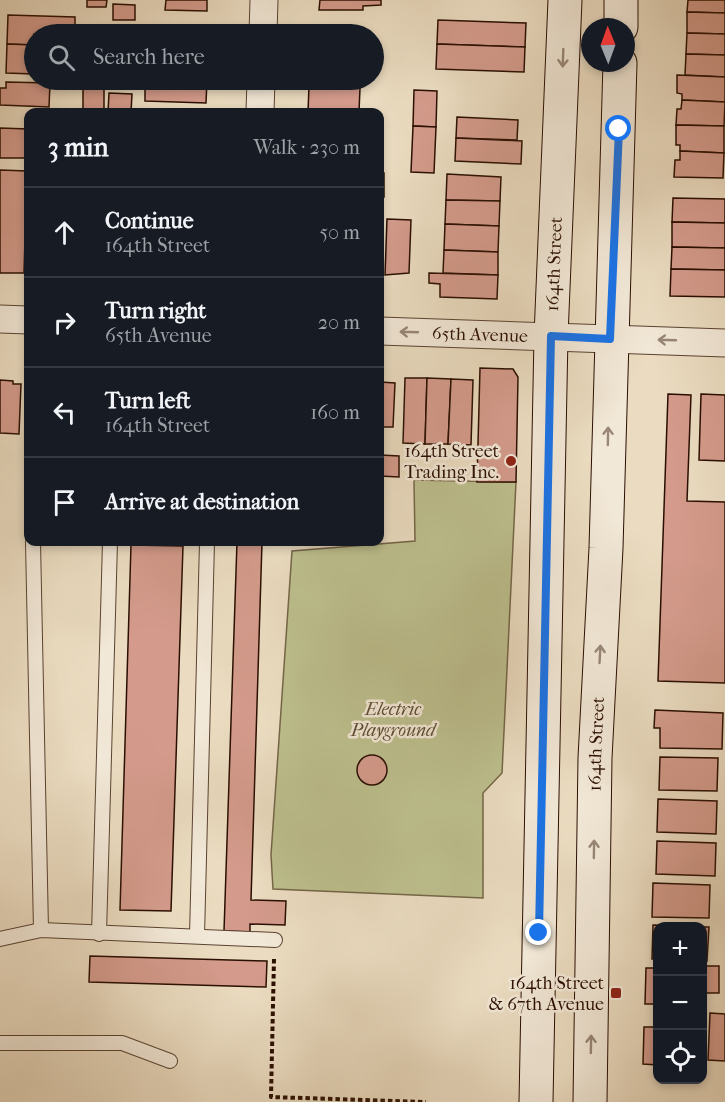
<!DOCTYPE html>
<meta charset="utf-8">
<style>
:root{--surface:#171b24;--page:#20242c;--text:#f1f3f6;--muted:#9ea1a6;--line:#363941}
body{margin:0;font-family:"IM FELL French Canon",serif;background:var(--page);color:var(--text)}
.controls{position:absolute;right:18px;bottom:18px;display:grid;overflow:hidden;border-radius:12px;box-shadow:0 3px 9px #0003}
.controls button{width:54px;height:54px;display:grid;place-items:center;padding:0;border:0;border-bottom:2px solid var(--line);background:var(--surface);color:var(--text);font:30px sans-serif}
.compass{position:absolute;left:581px;top:18px;width:54px;height:54px;border-radius:50%;background:var(--surface);box-shadow:0 3px 9px #0003;rotate:359deg}
.stop{position:absolute;width:18px;height:18px;margin:-14px;border:4px solid #1a73e8;border-radius:50%;background:#fff}
.stop.end{background:#1a73e8;border-color:#fff;box-shadow:0 2px 6px #0008}
.list{margin:0;padding:0;list-style:none}
h2{display:flex;justify-content:space-between;align-items:center;height:78px;margin:0;padding:0 24px;font-size:26px}
h2 small{font-size:20px;font-weight:400;color:var(--muted)}
.list li{display:grid;grid-template-columns:39px 1fr auto;gap:18px;align-items:center;box-sizing:border-box;height:90px;padding:0 24px;border-top:2px solid var(--line)}
.list b{display:block;font-size:22px;white-space:nowrap}
.list p{margin:0;font-size:20px;white-space:nowrap;color:var(--muted)}
.list em{font-size:20px;font-style:normal;color:var(--muted)}
.icon{flex:none;width:33px;height:33px;fill:none;stroke:currentColor;stroke-width:2;stroke-linecap:round;stroke-linejoin:round}
.map{position:relative;flex:none;width:725px;height:1102px;overflow:hidden}
.search{position:absolute;background:var(--surface);box-shadow:0 3px 9px #0003;left:24px;top:24px;width:360px;height:66px;display:flex;align-items:center;gap:15px;box-sizing:border-box;padding:0 21px;border-radius:33px;color:var(--muted);font-size:22px}
.panel{position:absolute;background:var(--surface);box-shadow:0 3px 9px #0003;left:24px;top:108px;width:360px;height:438px;border-radius:12px}
.map>svg:first-child{display:block}
.green{fill:#bdbf8e;stroke:#746647;stroke-width:1.5}
.building{fill:#d49b8c;stroke:#2a0e00;stroke-width:1.5}
.lines{fill:none;stroke-linecap:round;stroke-linejoin:round}
.lane-casing{stroke:#5a4230;stroke-width:16}
.street-casing{stroke:#5a4230;stroke-width:29}
.secondary-casing{stroke:#2a0e00;stroke-width:35}
.path{stroke:#2a0e00;stroke-width:4;stroke-dasharray:4.5 3;stroke-linecap:butt}
.lane{stroke:#f2e8d7;stroke-width:14}
.street{stroke:#f2e8d7;stroke-width:27}
.secondary{stroke:#f2e8d7;stroke-width:33}
.oneway{stroke:#988676}
.route{stroke:#1a73e8;stroke-width:8}
.poi-dot{fill:#8f2418;stroke:#f2e8d7;stroke-width:2}
.labels{text-anchor:middle;dominant-baseline:central;stroke-width:5;stroke-linejoin:round;paint-order:stroke}
.street-label{font-size:18px;fill:#2a0e00;stroke:#f2e8d7}
.poi-label{font-size:18px;fill:#2a0e00;stroke:#f2e8d7;text-anchor:end}
.park-label{font-size:18px;font-style:italic;fill:#5d4c32;stroke:#f2e8d7}
</style>
<div class="map">
<svg width="725" height="1102" viewBox="0 0 725 1102">
<rect width="100%" height="100%" fill="#ebdcc1"/>
<filter id="stains"><feTurbulence type="fractalNoise" baseFrequency=".00333" numOctaves="4"/><feColorMatrix values="0 0 0 0 .2 0 0 0 0 .09 0 0 0 0 .02 0 0 0 .5 -.17"/></filter>
<radialGradient id="worn" r=".72"><stop offset=".6" stop-color="#630" stop-opacity="0"/><stop offset="1" stop-color="#630" stop-opacity=".3"/></radialGradient>
<polygon class="green" points="414,480 516,482 502,773 483,793 483,898 273,889 271,855 292,551 415,541"/>
<g class="building">
<polygon points="87,0 107,0 106,7 87,7"/>
<polygon points="166,0 207,0 207,11 165,10"/>
<polygon points="320,0 381,0 381,5 363,6 363,10 319,10"/>
<polygon points="688,0 725,0 725,13 687,12"/>
<polygon points="113,4 135,5 135,20 113,20"/>
<polygon points="687,12 725,13 725,34 687,33"/>
<polygon points="8,15 75,17 75,34 34,34 34,45 7,44"/>
<polygon points="438,20 526,23 525,47 437,44"/>
<polygon points="154,28 208,30 208,34 149,34 150,31"/>
<polygon points="687,33 725,34 725,55 686,54"/>
<polygon points="7,44 34,45 34,74 6,73"/>
<polygon points="437,44 525,47 524,72 436,69"/>
<polygon points="686,54 725,55 725,77 685,75"/>
<polygon points="677,75 725,77 725,102 682,100 682,94 677,93"/>
<polygon points="145,80 207,80 206,103 145,101"/>
<polygon points="309,80 360,80 360,88 309,86"/>
<polygon points="6,82 50,83 49,107 0,105 0,88 6,88"/>
<rect x="83" y="85" width="21" height="27"/>
<polygon points="309,86 360,88 359,112 308,112"/>
<polygon points="414,90 437,91 436,127 413,126"/>
<polygon points="109,93 132,94 131,112 108,112"/>
<polygon points="682,100 725,102 724,126 676,125 677,109 681,109"/>
<polygon points="457,117 518,120 517,140 456,138"/>
<polygon points="676,125 724,126 724,153 680,151 680,145 676,145"/>
<polygon points="413,126 436,127 434,173 411,172"/>
<polygon points="0,128 28,129 28,158 0,158"/>
<polygon points="456,138 522,141 521,164 455,161"/>
<polygon points="680,151 724,153 723,178 674,177 675,160 680,160"/>
<polygon points="0,170 27,171 24,273 0,273"/>
<rect x="380" y="173" width="4" height="24"/>
<polygon points="447,174 501,177 500,201 446,200"/>
<polygon points="673,198 725,199 725,223 672,222"/>
<polygon points="446,200 500,201 499,226 445,224"/>
<polygon points="387,219 411,220 409,273 385,275"/>
<polygon points="672,222 725,223 725,248 672,247"/>
<polygon points="445,224 499,226 498,252 444,250"/>
<polygon points="672,247 725,248 725,270 671,269"/>
<polygon points="444,250 498,252 498,275 443,273"/>
<polygon points="671,269 725,270 725,297 670,296"/>
<polygon points="429,273 498,275 497,299 440,297 440,284 429,283"/>
<polygon points="480,368 513,369 518,377 516,482 477,482"/>
<polygon points="405,378 427,378 425,444 403,443"/>
<polygon points="427,378 451,379 448,444 425,444"/>
<polygon points="451,379 473,380 471,445 448,444"/>
<polygon points="0,380 13,381 13,384 21,384 19,434 0,433"/>
<polygon points="380,382 395,383 393,427 380,427"/>
<polygon points="668,394 691,395 687,501 725,502 725,683 658,681"/>
<polygon points="701,394 725,395 725,461 699,460"/>
<polygon points="380,455 399,456 399,477 380,476"/>
<polygon points="237,542 262,542 251,900 286,901 285,925 250,924 250,932 224,931"/>
<polygon points="131,545 183,546 171,911 120,910"/>
<polygon points="655,710 723,713 722,749 660,748 660,728 654,728"/>
<circle cx="372" cy="770" r="15"/>
<polygon points="660,757 718,758 717,791 659,790"/>
<polygon points="658,799 717,801 716,834 657,832"/>
<polygon points="657,841 716,843 715,876 656,874"/>
<polygon points="653,883 710,885 709,918 652,917"/>
<polygon points="653,925 689,926 658,926 658,959 652,959"/>
<polygon points="702,927 709,927 707,961 702,960"/>
<polygon points="90,956 267,961 266,987 89,982"/>
<rect x="702" y="966" width="17" height="27"/>
<polygon points="646,968 658,968 658,1004 645,1004"/>
<polygon points="710,1013 725,1014 725,1061 708,1060"/>
<polygon points="644,1027 658,1027 658,1065 643,1064"/>
</g>
<g class="lines">
<defs>
<g id="lane">
<polyline points="33,542 41,930"/>
<polyline points="99,934 110,542"/>
<polyline points="197,936 207,542"/>
<polyline points="0,939 41,930 275,940"/>
<polyline points="0,1043 122,1043 170,1061"/>
</g>
<g id="street">
<polyline points="263,34 264,0"/>
<polyline points="260,112 261,80"/>
<polyline points="0,319 28,320"/>
<path id="s1" d="M380,331L725,343"/>
</g>
<g id="secondary">
<polyline points="621,27 621,0"/>
<path id="s2" d="M536,1102L551,336L565,0"/>
<path id="s3" d="M590,1102L595,758L606,548L620,63"/>
</g>
</defs>
<use href="#lane" class="lane-casing"/>
<use href="#street" class="street-casing"/>
<use href="#secondary" class="secondary-casing"/>
<polyline class="path" points="274,959 271,1097 426,1102"/>
<use href="#lane" class="lane"/>
<use href="#street" class="street"/>
<use href="#secondary" class="secondary"/>
</g>
<defs><path id="oneway-shaft" d="M-6 0H5M1.5-3L5.5 0L1.5 3" fill="none" stroke-width="1.6" stroke-linecap="round" stroke-linejoin="round" transform="scale(1.5)"/></defs>
<g class="oneway">
<use href="#oneway-shaft" transform="translate(563 58) rotate(92)"/>
<use href="#oneway-shaft" transform="translate(409 332) rotate(-178)"/>
<use href="#oneway-shaft" transform="translate(667 340) rotate(-178)"/>
<use href="#oneway-shaft" transform="translate(608 436) rotate(-89)"/>
<use href="#oneway-shaft" transform="translate(600 654) rotate(-87)"/>
<use href="#oneway-shaft" transform="translate(594 849) rotate(-89)"/>
<use href="#oneway-shaft" transform="translate(591 1044) rotate(-89)"/>
</g>
<g class="lines">
<polyline class="route" points="539,933 551,336 610,339 619,129"/>
</g>
<g class="poi-dot">
<circle cx="511" cy="461" r="6"/>
<rect x="610" y="987" width="12" height="12" rx="3"/>
</g>
<g class="labels">
<g class="street-label">
<text stroke="none"><textPath href="#s2" startOffset="838">164th Street</textPath></text>
<text stroke="none"><textPath href="#s1" startOffset="100">65th Avenue</textPath></text>
<text stroke="none"><textPath href="#s3" startOffset="358">164th Street</textPath></text>
</g>
<g class="poi-label">
<text x="499" y="451">164th Street<tspan x="499" dy="21">Trading Inc.</tspan></text>
<text x="604" y="983">164th Street<tspan x="604" dy="21">&amp; 67th Avenue</tspan></text>
</g>
<g class="park-label">
<text x="393" y="709">Electric<tspan x="393" dy="21">Playground</tspan></text>
</g>
</g>
<rect width="100%" height="100%" filter="url(#stains)"/>
<rect width="100%" height="100%" fill="url(#worn)"/>
</svg>
<div class="controls">
<button>+</button>
<button>−</button>
<button><svg class="icon" aria-label="locate" viewBox="0 0 24 24"><circle cx="12" cy="12" r="6"/><path d="M12 2v4M12 18v4M2 12h4M18 12h4"/></svg></button>
</div>
<svg class="compass" viewBox="-18 -18 36 36"><path d="M0-13l5 13h-10z" fill="#e53935"/><path d="M0 13l5-13h-10z" fill="#9ea1a6"/></svg>
<div class="stop" style="left:619px;top:129px"></div>
<div class="stop end" style="left:539px;top:933px"></div>
<div class="search"><svg class="icon" aria-label="search" viewBox="0 0 24 24"><circle cx="10" cy="10" r="6"/><path d="M15 15l6 6"/></svg>Search here</div>
<section class="panel">
<h2>3 min<small>Walk · 230 m</small></h2>
<ul class="list">
<li><svg class="icon" aria-label="ahead" viewBox="0 0 24 24"><path d="M12 20V5M6 11l6-6 6 6"/></svg><div><b>Continue</b><p>164th Street</p></div><em>50 m</em></li>
<li><svg class="icon" aria-label="right" viewBox="0 0 24 24"><path d="M7 20v-9h11M14 6l5 5-5 5"/></svg><div><b>Turn right</b><p>65th Avenue</p></div><em>20 m</em></li>
<li><svg class="icon" aria-label="left" viewBox="0 0 24 24"><path d="M17 20v-9H6M10 6l-5 5 5 5"/></svg><div><b>Turn left</b><p>164th Street</p></div><em>160 m</em></li>
<li><svg class="icon" aria-label="arrive" viewBox="0 0 24 24"><path d="M6 21V4h12l-3 4 3 4H6"/></svg><div><b>Arrive at destination</b></div></li>
</ul>
</section>
</div>
